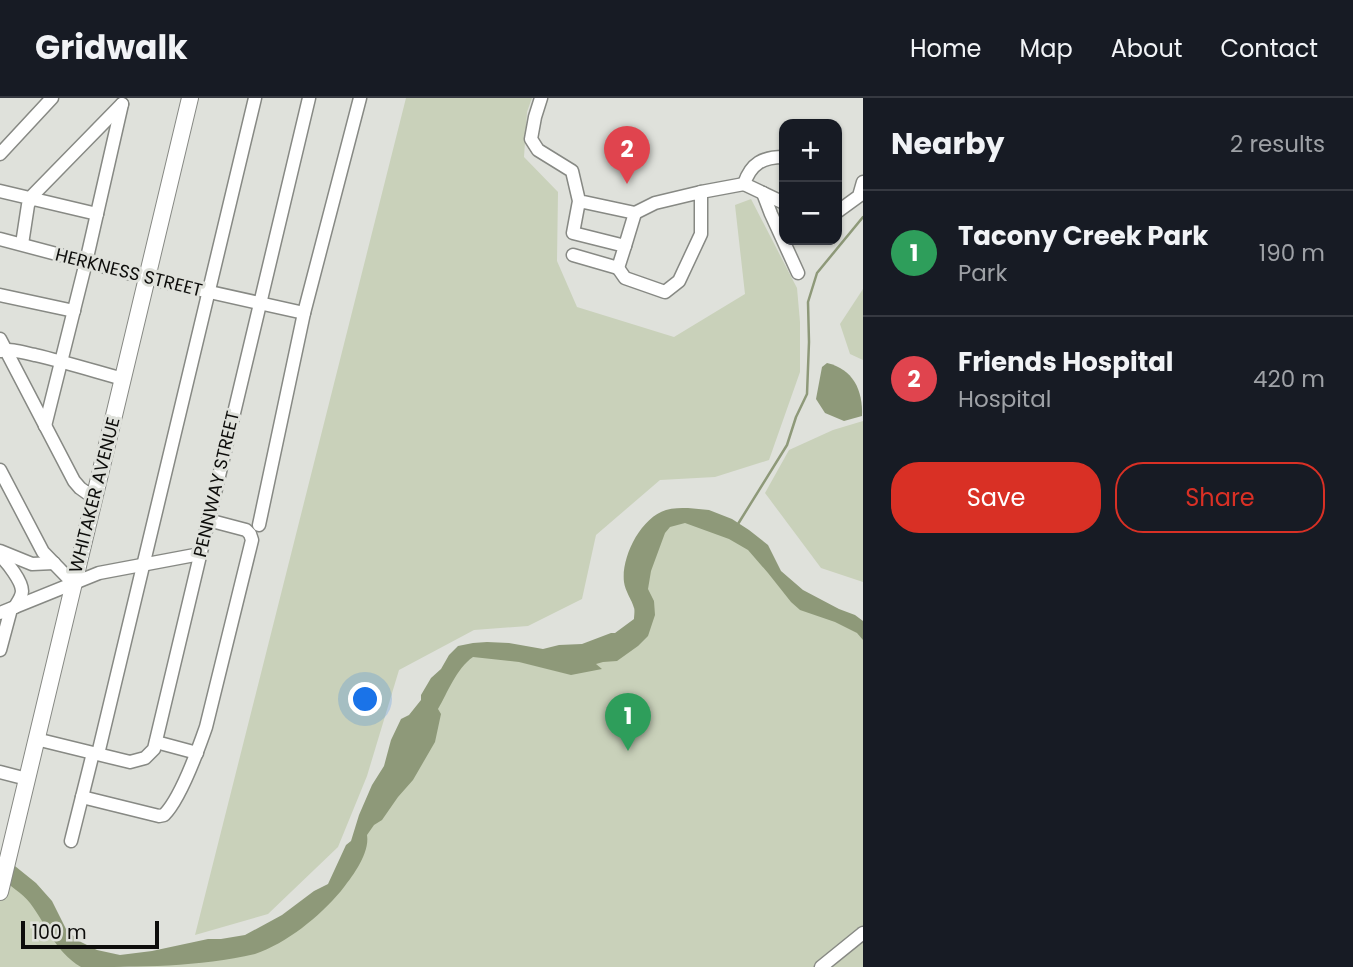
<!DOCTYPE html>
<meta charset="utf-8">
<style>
:root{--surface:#171b24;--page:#20242c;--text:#f1f3f6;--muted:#9ea1a6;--line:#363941;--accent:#d93025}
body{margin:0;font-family:Poppins,sans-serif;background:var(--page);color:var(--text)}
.controls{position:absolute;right:21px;top:21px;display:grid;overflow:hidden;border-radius:14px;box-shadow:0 2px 5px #0004}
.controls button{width:63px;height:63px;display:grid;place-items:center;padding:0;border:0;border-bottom:2px solid var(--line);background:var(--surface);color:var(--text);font:35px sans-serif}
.scale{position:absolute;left:21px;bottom:18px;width:138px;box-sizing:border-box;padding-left:7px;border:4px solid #0d0d0b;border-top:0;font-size:19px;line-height:24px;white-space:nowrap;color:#0d0d0b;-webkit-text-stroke:5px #dfe1db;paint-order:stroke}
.you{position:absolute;left:366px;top:602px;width:24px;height:24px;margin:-18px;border:5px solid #fff;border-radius:50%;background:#1a73e8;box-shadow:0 0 0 10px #1a73e833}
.badge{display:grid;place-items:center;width:46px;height:46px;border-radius:50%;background:var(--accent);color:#fff;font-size:23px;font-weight:700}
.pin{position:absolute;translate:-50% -58px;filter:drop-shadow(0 2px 4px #0008)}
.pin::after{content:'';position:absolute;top:37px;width:24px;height:21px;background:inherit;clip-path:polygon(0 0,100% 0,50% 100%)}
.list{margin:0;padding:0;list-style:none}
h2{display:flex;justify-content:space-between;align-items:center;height:91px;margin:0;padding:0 28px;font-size:30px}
h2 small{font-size:23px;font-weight:400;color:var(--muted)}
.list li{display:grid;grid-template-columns:46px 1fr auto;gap:21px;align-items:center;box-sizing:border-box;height:126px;padding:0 28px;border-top:2px solid var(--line)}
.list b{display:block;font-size:26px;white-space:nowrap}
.list p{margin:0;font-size:23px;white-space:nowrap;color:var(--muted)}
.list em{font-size:23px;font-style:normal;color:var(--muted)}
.actions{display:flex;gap:14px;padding:21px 28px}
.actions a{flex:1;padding:16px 0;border:2px solid var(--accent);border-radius:28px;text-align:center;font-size:24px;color:var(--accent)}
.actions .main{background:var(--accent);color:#fff}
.map{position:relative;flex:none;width:863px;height:869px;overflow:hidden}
header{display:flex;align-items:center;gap:42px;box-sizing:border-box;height:98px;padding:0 35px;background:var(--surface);border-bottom:2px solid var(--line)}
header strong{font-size:33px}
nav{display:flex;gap:38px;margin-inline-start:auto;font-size:24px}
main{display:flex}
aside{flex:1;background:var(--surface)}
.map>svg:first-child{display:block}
.green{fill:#c9d1ba}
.water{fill:#8e9979}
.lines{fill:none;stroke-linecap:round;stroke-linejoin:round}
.stream{stroke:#8e9979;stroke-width:2.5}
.minor-casing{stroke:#878984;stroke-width:15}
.major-casing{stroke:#878984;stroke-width:18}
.minor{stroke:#fff;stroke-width:12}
.major{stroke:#fff;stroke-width:16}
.labels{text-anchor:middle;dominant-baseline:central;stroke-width:6;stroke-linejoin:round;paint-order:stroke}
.street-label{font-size:18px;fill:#0d0d0b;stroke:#dfe1db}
</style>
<header>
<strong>Gridwalk</strong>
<nav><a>Home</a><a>Map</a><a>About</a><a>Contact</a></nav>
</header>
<main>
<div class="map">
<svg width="863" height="869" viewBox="0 0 863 869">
<rect width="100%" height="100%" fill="#dfe1db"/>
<g class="green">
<polygon points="406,0 532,0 527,14 524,59 558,94 557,163 577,209 674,239 745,196 735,107 751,101 797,190 800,224 800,274 769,362 715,379 660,382 596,437 582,501 528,528 474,532 399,572 367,678 338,749 268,816 195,837"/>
<polygon points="863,191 863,262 850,256 840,226"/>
<polygon points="863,323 863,484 821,470 765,395 789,352 833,332"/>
<polygon points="671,418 720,420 789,489 863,529 863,869 129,869 238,853 324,801 389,667 397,639 462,552 565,558 649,523 639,445"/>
<polygon points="0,761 86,855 123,869 0,869"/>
</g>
<g class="water">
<path d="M827,265C853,271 863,292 862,318L844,323L825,315L816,301L822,269Z"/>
<path d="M688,410L709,412L732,421L749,432L768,447L781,473L803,492L839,511L855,517L863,523V542L857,535L835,524L800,512L791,504L768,475L748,452L729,441L685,425L670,429L665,435L651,473L648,491L654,503L655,517L648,538L638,548L617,563L603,564L596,566L602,571L571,577L519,564L473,559C456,571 448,594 438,611L441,616L435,644L413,682L398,699L382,722L374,727L367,737C370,756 352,779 341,793C319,819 287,845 255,856C200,869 138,869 81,869C54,853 47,827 30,805C22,795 9,787 0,780V756L36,785L52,803L66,831L79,843L97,852L120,857L152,853L208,841H221L245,837L282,817L314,793L328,786L346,747L351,743L359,717L372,687L384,668L391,642L401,621L409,617L421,602V597L431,580L441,571L449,557L458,548L473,545L487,544L509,545L543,551L559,547L582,546L611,535H615L634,521C634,520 635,511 634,510C632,502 625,493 624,484C621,460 640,420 666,412C673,410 681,410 688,410Z"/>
</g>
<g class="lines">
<polyline class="stream" points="738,426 787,347 796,319 807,296 809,244 808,204 817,175 863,119"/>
<defs>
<g id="minor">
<polyline points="541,0 535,19 531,41 538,52 572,73 579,103 573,135 625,148 635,115 579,103"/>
<polyline points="0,56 52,0"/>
<path d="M784,59C763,59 751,65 744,86L784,105"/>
<polyline points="0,93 97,116"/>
<polyline points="701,94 744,86"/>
<polyline points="763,95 771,116 798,175"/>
<polyline points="837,114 859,98 863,84"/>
<polyline points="0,141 147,180 304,215"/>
<polyline points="22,146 28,107 33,97 122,6"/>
<polyline points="573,157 618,170 625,148"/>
<polyline points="618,170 625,180 665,194 679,183 701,136 701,94 655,105 635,115"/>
<polyline points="0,197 74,213"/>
<polyline points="0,241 74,383 80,390 94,400"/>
<path d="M1,253C12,250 24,255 35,257C65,264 94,273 123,281"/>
<polyline points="45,328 86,164 122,6"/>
<polyline points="0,372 43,454 73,485"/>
<polyline points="259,427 304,215 360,0"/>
<polyline points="0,453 32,466 54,465"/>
<path d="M0,458C7,464 22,483 22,493C22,499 17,505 15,509"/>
<polyline points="0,515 99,475 200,456"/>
<polyline points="0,552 11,511"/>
<polyline points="36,641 130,664 145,660 154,651 309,0"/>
<polyline points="156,644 197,655"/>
<polyline points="98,656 255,0"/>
<polyline points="0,674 27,681"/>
<path d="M82,699L159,718L164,717C180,701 198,652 206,629L252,442L250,436L246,432L208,422"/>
<polyline points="71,743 93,655"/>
<polyline points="821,869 863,835"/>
</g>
<polyline id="major" points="0,794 190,0"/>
</defs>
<use href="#minor" class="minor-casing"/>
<use href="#major" class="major-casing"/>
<use href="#minor" class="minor"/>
<use href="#major" class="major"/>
</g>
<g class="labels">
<g class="street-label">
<text transform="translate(129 174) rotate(14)">HERKNESS STREET</text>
<text transform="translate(216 386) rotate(-77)">PENNWAY STREET</text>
<text transform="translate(94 397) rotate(-76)">WHITAKER AVENUE</text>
</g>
</g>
</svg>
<div class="controls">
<button>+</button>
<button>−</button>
</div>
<div class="scale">100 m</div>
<div class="you"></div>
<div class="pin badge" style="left:628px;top:653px;background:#2e9e5b">1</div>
<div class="pin badge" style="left:627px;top:86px;background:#e0444e">2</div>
</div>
<aside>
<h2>Nearby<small>2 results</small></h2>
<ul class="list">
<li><span class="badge" style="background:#2e9e5b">1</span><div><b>Tacony Creek Park</b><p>Park</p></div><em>190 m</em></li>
<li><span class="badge" style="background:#e0444e">2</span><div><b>Friends Hospital</b><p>Hospital</p></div><em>420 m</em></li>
</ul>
<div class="actions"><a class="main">Save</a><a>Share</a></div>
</aside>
</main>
